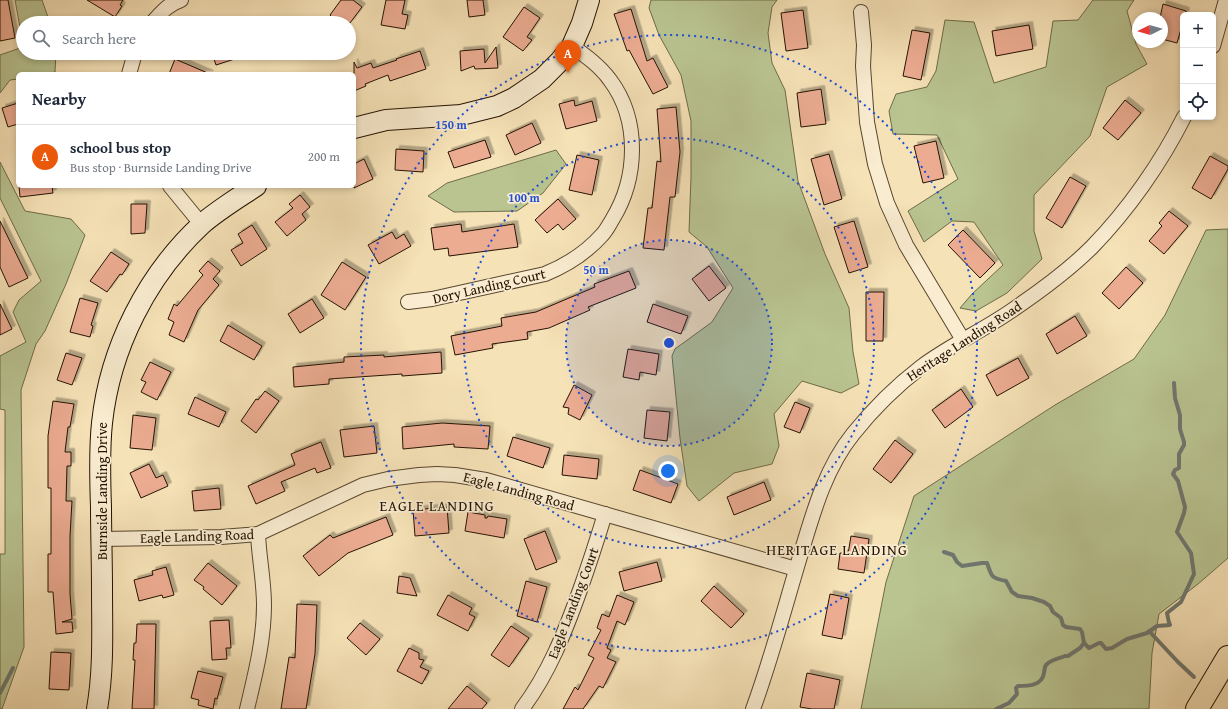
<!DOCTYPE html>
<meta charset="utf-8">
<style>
:root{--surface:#fff;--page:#f6f6f7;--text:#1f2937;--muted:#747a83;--line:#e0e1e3;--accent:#ea580c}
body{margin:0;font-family:"Gentium Book Plus",serif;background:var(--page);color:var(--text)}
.controls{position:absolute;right:12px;top:12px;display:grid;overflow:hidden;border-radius:6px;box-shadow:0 2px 6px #0003}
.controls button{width:36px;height:36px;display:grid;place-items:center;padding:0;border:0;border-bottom:1px solid var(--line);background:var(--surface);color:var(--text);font:20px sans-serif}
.compass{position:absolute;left:1132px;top:12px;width:36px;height:36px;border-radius:50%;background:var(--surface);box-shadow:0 2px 6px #0003;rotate:265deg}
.you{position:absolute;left:668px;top:471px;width:14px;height:14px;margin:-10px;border:3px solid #fff;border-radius:50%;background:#1a73e8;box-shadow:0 0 0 6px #1a73e833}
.badge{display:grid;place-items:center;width:26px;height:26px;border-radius:50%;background:var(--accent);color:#fff;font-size:13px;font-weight:700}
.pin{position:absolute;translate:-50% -33px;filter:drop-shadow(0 1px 2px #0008)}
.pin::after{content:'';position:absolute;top:21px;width:14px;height:12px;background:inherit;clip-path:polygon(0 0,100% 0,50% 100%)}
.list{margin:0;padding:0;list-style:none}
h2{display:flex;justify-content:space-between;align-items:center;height:52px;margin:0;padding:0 16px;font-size:17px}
h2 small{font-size:13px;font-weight:400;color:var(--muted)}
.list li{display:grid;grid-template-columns:26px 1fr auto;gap:12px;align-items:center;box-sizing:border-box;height:64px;padding:0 16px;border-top:1px solid var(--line)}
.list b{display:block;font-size:15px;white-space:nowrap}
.list p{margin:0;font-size:13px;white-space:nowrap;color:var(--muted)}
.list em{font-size:13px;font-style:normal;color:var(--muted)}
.icon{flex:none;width:22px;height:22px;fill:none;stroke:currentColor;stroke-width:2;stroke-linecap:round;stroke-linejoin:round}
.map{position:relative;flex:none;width:1228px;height:709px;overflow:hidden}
.search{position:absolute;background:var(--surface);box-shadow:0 2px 6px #0003;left:16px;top:16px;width:340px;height:44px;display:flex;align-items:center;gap:10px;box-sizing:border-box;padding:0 14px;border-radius:22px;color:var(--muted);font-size:15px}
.panel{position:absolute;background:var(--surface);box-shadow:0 2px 6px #0003;left:16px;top:72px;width:340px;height:116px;border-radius:6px}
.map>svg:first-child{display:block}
.green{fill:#b9c491;stroke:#6e6b49}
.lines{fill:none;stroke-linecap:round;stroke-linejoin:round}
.stream{stroke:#6f776f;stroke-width:4}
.building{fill:#ecac92;stroke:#241201;filter:url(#shadow)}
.street-casing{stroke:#58462e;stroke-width:16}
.secondary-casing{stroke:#241201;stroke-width:22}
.highway-casing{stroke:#241201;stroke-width:24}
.street{stroke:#f9ecd0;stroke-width:14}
.secondary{stroke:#f9ecd0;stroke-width:20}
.highway{stroke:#f6e2b7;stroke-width:22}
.ring{fill:none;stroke:#1d4ed8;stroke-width:2;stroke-dasharray:2 4}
.labels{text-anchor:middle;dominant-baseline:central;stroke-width:3.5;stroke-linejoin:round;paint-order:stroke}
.street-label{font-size:14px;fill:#241201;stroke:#f9ecd0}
.neighbourhood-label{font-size:15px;letter-spacing:1px;fill:#241201;stroke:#f9ecd0}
.centre{fill:#1d4ed8;stroke:#f9ecd0;stroke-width:2}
.ring-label{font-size:12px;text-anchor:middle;font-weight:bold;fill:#1d4ed8;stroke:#f9ecd0;stroke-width:3.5;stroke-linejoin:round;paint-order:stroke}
</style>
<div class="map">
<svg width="1228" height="709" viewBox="0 0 1228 709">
<defs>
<filter id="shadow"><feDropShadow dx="3.5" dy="-3.5" stdDeviation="0" flood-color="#0004"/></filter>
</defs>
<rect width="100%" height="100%" fill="#f6e2b7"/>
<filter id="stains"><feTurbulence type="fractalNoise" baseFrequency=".005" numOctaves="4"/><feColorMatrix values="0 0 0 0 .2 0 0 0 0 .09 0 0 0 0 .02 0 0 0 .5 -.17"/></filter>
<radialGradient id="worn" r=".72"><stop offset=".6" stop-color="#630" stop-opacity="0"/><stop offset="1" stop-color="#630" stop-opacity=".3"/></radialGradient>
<g class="green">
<polygon points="15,0 42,0 50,23 23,23 23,44"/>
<polygon points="651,0 777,0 772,7 768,33 772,63 785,90 798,181 825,254 849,308 853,352 859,384 841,393 802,381 774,414 779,446 772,464 734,473 699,501 687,486 680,438 672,356 675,349 712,322 733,288 707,247 689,232 691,177 691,121 681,75 659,35 649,8"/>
<polygon points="1093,0 1134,0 1127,11 1136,44 1147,64 1107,87 1090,136 1034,195 1034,231 1042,259 1007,293 976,311 960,308 972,294 1003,265 974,222 952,221 924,242 908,211 958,179 937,135 893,134 889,111 896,94 927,87 936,71 945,20 974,22 994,83 1046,67 1053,21 1078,20"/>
<polygon points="23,47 23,53 56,53 55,72 44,74 18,74 18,79 10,80 0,93 0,55"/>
<polygon points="556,150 566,164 543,193 517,211 454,212 428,196 447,183"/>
<polygon points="0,162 25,211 71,219 85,235 66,284 45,331 36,344 21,390 24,647 2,709 0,709 0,554 5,554 5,410 0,409 0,356 26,342 13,312 19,300 41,281 0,198"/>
<polygon points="1228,229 1228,558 1198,584 1159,614 1152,653 1149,709 861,709 886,582 914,496 1055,405 1134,359 1165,315 1206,230"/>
</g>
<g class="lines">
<g class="stream">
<path d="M944,552L953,555L957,562L962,566L982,563H987C992,576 990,578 1006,581L1012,592L1018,596L1032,598L1044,602L1050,606L1053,612L1061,618L1063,625L1066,627L1080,629L1082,632L1084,643L1089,648L1099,643H1101L1106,649L1112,648L1127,639L1147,633L1157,626L1170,625C1168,621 1168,617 1167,613L1181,602L1194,574L1191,553L1177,532L1184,513L1185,507L1178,481L1173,474L1175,470L1179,468V454L1184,445V442L1180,429V415L1175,398L1174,383"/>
<polyline points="1149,631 1178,662 1194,677"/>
<polyline points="0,693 13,668"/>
<path d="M996,709L1009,703L1017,694L1016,688L1018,686C1028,686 1042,686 1044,673C1045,669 1044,666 1047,664C1051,660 1060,658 1065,656H1068L1080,648L1084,643"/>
</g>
</g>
<g class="building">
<polygon points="0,0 8,0 15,38 0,41"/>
<polygon points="87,0 123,0 120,5 122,6 115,17"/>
<polygon points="341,0 353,0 362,7 350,23 328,23 332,17 330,15"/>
<polygon points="386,0 405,0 402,14 408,15 405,29 381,25"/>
<polygon points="467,0 483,0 485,15 469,17"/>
<polygon points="1163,4 1186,11 1185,15 1183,15 1183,22 1177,43 1162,39 1162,18 1160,18"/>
<polygon points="524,7 540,18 527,37 532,40 523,51 503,37"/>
<polygon points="631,9 647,61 653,58 668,87 653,94 629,50 627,51 614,14"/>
<polygon points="803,10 808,48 786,51 781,13"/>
<polygon points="1029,25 1033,49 996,56 992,31"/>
<polygon points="912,30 930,33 921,80 903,76"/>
<polygon points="496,47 498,68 475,69 474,66 461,71 460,51 484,49 485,63"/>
<polygon points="420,51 426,69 390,81 388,75 365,84 366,86 354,91 354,62 357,68 371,63 373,68 397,60 396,59"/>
<polygon points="212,53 247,53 247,55 216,65"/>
<polygon points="175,59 210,74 169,74"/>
<polygon points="821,89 826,124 801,127 797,93"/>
<polygon points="574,100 575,106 592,101 597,121 566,129 559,104"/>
<polygon points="1125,100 1141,113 1118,140 1103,128"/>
<polygon points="18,103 18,124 8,127 2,108"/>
<polygon points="676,107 680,152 675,197 670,197 664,250 643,248 648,208 652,208 657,161 661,162 657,109"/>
<polygon points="532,123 541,143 515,155 506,135"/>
<polygon points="485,140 491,157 454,168 448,152"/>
<polygon points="936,141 944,178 923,183 914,146"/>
<polygon points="396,149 424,151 423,172 395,170"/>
<polygon points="829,154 842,199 824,205 811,159"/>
<polygon points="577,155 599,160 592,195 569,190"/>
<polygon points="1210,156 1228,166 1228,169 1211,199 1192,188"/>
<polygon points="364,159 373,179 354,188 354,164"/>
<polygon points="1070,177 1086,186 1062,228 1046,218"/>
<polygon points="19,186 52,186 53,193 20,197"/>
<polygon points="300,195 310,207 302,214 306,220 287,236 275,222 293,208 289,204"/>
<polygon points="558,199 576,219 563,230 558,224 547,233 535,220"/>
<polygon points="131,204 147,204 145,233 131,234"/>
<polygon points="1169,211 1188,226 1164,254 1149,241 1162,226 1159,223"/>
<polygon points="0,221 28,278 9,287 0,267"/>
<polygon points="854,221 868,267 849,273 834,227"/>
<polygon points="461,224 462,232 514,224 518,247 449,256 448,248 434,250 431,228"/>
<polygon points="252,225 267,249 241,266 231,250 243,243 238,234"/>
<polygon points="963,230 995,263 980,278 948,245"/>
<polygon points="392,232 396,239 404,234 411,246 379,264 368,245"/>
<polygon points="111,252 129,264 122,275 120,274 107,292 90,281"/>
<polygon points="208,261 220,271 213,279 219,285 198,310 184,342 169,335 174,322 168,319 174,304 177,306 203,275 199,271"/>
<polygon points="342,262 366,277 345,310 321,295"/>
<polygon points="709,266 726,288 709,301 692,279"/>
<polygon points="1126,267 1143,283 1119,309 1102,293"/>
<polygon points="629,271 636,288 588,307 590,310 549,328 527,332 528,339 492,344 493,348 455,355 451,336 502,326 501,318 536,312 595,287 594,284"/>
<polygon points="866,292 884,292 883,341 866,341"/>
<polygon points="80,298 98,303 91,325 93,326 90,337 70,332"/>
<polygon points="312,299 324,318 300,333 288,314"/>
<polygon points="0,304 12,329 0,335"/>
<polygon points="653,304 688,316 681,334 647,322"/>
<polygon points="1075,316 1087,336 1057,354 1046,334"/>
<polygon points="228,325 262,346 254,360 220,341"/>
<polygon points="628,349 659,354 656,375 640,372 639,380 623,377"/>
<polygon points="441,352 442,373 402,376 402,374 329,379 329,384 294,387 293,367 344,362 344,357 384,355 384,357"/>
<polygon points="66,353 82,358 72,385 57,380"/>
<polygon points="1018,358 1029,378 997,396 986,375"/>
<polygon points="150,362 171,372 157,400 141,392 146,382 141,380"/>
<polygon points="574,385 592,395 580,420 568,414 569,408 563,407"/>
<polygon points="961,389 973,407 945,428 932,410"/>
<polygon points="265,391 279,401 256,433 241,421 256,399 258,400"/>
<polygon points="195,397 226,412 219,427 188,414"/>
<polygon points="53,401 74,404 70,427 68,427 65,452 71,452 71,466 67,466 66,501 72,501 70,536 70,594 72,619 62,622 72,622 73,632 56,634 53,592 48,592 48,554 51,554 51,488 48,488 48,436"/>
<polygon points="795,402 810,408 800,433 784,427"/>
<polygon points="647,410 670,412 667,441 644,438"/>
<polygon points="133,415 156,418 152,450 130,448"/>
<polygon points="442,423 490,426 488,449 454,447 454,444 403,449 402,427"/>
<polygon points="374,426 377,453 344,457 340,430"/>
<polygon points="513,437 550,448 543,468 507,456"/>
<polygon points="895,440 913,454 891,483 873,469"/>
<polygon points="321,442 331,468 317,473 315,468 281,482 285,491 256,504 248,486 295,465 291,454"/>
<polygon points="564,455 599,459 597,479 562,475"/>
<polygon points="149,464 156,478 163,475 168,486 141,498 130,473"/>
<polygon points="640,470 678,484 671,503 633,490"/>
<polygon points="764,482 771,500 734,515 727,497"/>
<polygon points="219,488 221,509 194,511 192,491"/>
<polygon points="447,507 449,533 415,536 413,510"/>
<polygon points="468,512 485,515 485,518 487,518 488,516 507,519 504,538 465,531"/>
<polygon points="386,517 393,535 348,553 319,576 303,556 330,535 333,538"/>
<polygon points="545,531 557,562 536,570 524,539"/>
<polygon points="851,536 869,539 864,573 838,569 840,553 848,554"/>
<polygon points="657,562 662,581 624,591 619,572"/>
<polygon points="208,563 237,586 222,605 203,589 204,587 194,580"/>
<polygon points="166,567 174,595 163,598 162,595 139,601 134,580 153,575 152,571"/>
<polygon points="399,576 410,578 417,596 397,593"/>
<polygon points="526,581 547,587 537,622 517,616"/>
<polygon points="714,586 744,614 731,628 701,601"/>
<polygon points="830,594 849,598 842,639 822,635"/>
<polygon points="448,595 472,608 469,614 475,617 468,631 437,615"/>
<polygon points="617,595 634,602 625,625 617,621 607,648 611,650 607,658 616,662 603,688 599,686 583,709 563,709 575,687 578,690 594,658 588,655 601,630 597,628 602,614 609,617"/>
<polygon points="297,604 317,605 315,654 306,709 281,709 289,657 295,658"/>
<polygon points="229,620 231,648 226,648 227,659 212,660 210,621"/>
<polygon points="360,623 380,639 366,655 347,638"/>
<polygon points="137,624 156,624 154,709 132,709 135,660 133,660 134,643 136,643"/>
<polygon points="511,626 529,638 509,667 491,655"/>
<polygon points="409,648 419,653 419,659 424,660 420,667 429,671 422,684 397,671"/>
<polygon points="51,652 71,653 69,690 49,689"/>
<polygon points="198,671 223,677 217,699 215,698 213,709 198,705 199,700 191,698"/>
<polygon points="807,673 840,680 834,709 812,709 800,707"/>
<polygon points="467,686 487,703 482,709 448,709"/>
</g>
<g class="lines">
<defs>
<g id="street">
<polyline points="861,12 864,45 863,66 867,122 875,164 887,203 906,245 963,340"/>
<path d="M152,23C161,13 168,4 181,0"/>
<polyline points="1213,46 1226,0"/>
<polyline points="129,74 135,53"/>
<polyline points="170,186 202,225"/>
<path d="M408,302L432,299L545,274C567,265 586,253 602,235C606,231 609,225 612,220C638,178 640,120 610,80C600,66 586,56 572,46"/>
<polyline points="102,539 221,537 258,534 363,485 388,479 419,475 437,474 455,475 486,480 796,569"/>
<path d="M247,709C255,675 264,641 264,605C264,581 259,558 258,534"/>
<path d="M522,709C549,673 565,632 580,590C589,565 597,540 605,514"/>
<path d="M753,709C771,660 784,610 799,560C812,517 824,470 853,434C873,409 895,387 921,367C949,346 982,331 1011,311C1039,292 1068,271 1092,247C1128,210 1161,163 1184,117"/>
</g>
<g id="secondary">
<polyline points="354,128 386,120 461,115 497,106 514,98 542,79 560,61 572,46 582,23 589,0"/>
<path d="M97,709C104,669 102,629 102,589C102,561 101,534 101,507C100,479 99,451 102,423C110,348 147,275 202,224C218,210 238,198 256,186"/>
</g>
<polyline id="highway" points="1197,709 1228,657"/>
</defs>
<use href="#street" class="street-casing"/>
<use href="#secondary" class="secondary-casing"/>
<use href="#highway" class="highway-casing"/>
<use href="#street" class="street"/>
<use href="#secondary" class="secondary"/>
<use href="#highway" class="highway"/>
</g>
<circle cx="669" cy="343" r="103" fill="#1d4ed8" fill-opacity=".12"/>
<g class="ring">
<circle cx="669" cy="343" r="103"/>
<circle cx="669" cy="343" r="205"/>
<circle cx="669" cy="343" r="308"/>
</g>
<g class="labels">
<g class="street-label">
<text transform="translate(489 286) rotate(-13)">Dory Landing Court</text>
<text transform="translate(964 341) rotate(-33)">Heritage Landing Road</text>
<text transform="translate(102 491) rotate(-90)">Burnside Landing Drive</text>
<text transform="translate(519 491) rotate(15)">Eagle Landing Road</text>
<text transform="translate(197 536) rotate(-2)">Eagle Landing Road</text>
<text transform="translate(573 603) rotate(-69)">Eagle Landing Court</text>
</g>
<g class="neighbourhood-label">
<text x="437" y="505">EAGLE LANDING</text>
<text x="837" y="549">HERITAGE LANDING</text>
</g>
</g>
<circle cx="669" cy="343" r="6" class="centre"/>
<g class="ring-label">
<text x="451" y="129">150 m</text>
<text x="524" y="202">100 m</text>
<text x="596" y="274">50 m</text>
</g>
<rect width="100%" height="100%" filter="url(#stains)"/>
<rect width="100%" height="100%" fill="url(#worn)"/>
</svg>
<div class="controls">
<button>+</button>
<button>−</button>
<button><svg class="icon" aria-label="locate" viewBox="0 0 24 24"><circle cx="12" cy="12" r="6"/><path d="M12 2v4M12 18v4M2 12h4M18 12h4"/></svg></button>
</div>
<svg class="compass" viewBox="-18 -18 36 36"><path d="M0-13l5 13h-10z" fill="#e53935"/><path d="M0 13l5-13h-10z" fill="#747a83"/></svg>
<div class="you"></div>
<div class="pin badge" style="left:568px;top:73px">A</div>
<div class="search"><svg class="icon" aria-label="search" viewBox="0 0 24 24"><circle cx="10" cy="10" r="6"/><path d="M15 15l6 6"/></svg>Search here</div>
<section class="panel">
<h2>Nearby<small></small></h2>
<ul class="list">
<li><span class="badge">A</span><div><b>school bus stop</b><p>Bus stop · Burnside Landing Drive</p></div><em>200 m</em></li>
</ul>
</section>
</div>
